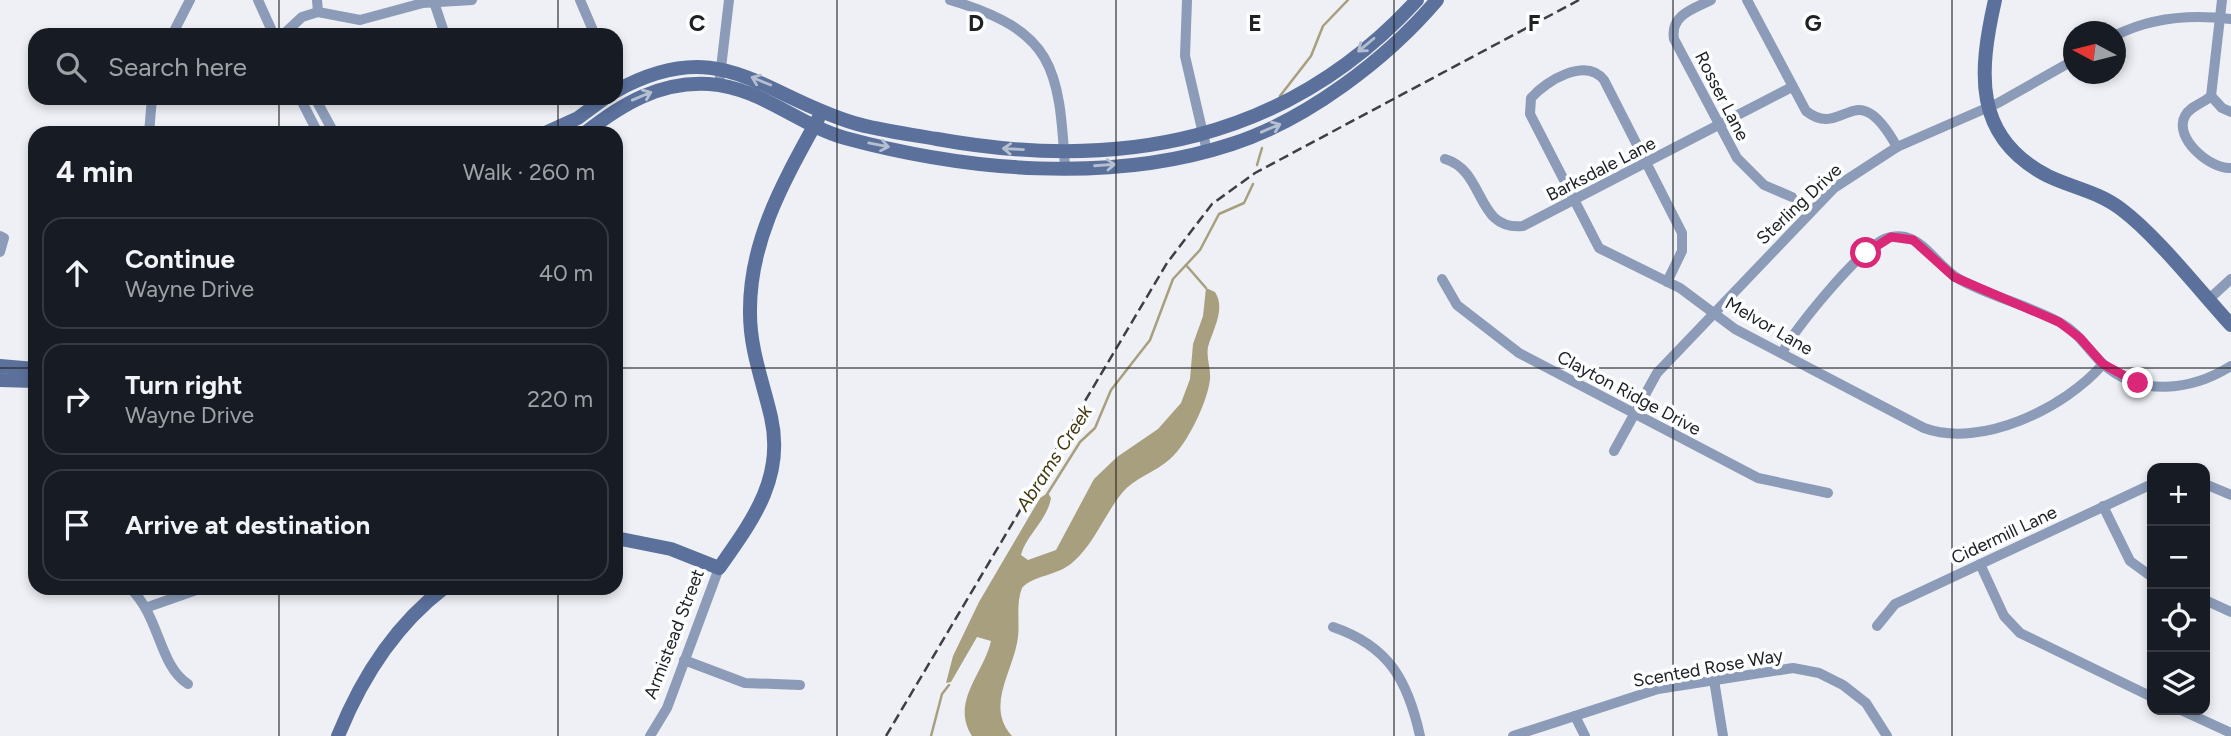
<!DOCTYPE html>
<meta charset="utf-8">
<style>
:root{--surface:#171b24;--page:#20242c;--text:#f1f3f6;--muted:#9ea1a6;--line:#363941}
body{margin:0;font-family:Figtree,sans-serif;background:var(--page);color:var(--text)}
.controls{position:absolute;right:21px;bottom:21px;display:grid;overflow:hidden;border-radius:14px;box-shadow:0 4px 10px #0003}
.controls button{width:63px;height:63px;display:grid;place-items:center;padding:0;border:0;border-bottom:2px solid var(--line);background:var(--surface);color:var(--text);font:35px sans-serif}
.compass{position:absolute;left:2063px;top:21px;width:63px;height:63px;border-radius:50%;background:var(--surface);box-shadow:0 4px 10px #0003;rotate:277deg}
.stop{position:absolute;width:21px;height:21px;margin:-16px;border:5px solid #db2777;border-radius:50%;background:#fff}
.stop.end{background:#db2777;border-color:#fff;box-shadow:0 2px 7px #0008}
.list{margin:0;padding:0;list-style:none}
h2{display:flex;justify-content:space-between;align-items:center;height:91px;margin:0;padding:0 28px;font-size:30px}
h2 small{font-size:23px;font-weight:400;color:var(--muted)}
.list li{display:grid;grid-template-columns:46px 1fr auto;gap:21px;align-items:center;box-sizing:border-box;height:112px;margin:0 14px 14px;padding:0 14px;border:2px solid var(--line);border-radius:21px}
.list b{display:block;font-size:26px;white-space:nowrap}
.list p{margin:0;font-size:23px;white-space:nowrap;color:var(--muted)}
.list em{font-size:23px;font-style:normal;color:var(--muted)}
.icon{flex:none;width:38px;height:38px;fill:none;stroke:currentColor;stroke-width:2;stroke-linecap:round;stroke-linejoin:round}
.map{position:relative;flex:none;width:2231px;height:736px;overflow:hidden}
.search{position:absolute;background:var(--surface);box-shadow:0 4px 10px #0003;left:28px;top:28px;width:595px;height:77px;display:flex;align-items:center;gap:18px;box-sizing:border-box;padding:0 24px;border-radius:21px;color:var(--muted);font-size:26px}
.panel{position:absolute;background:var(--surface);box-shadow:0 4px 10px #0003;left:28px;top:126px;width:595px;height:469px;border-radius:21px}
.map>svg:first-child{display:block}
.water{fill:#a89f7f}
.lines{fill:none;stroke-linecap:round;stroke-linejoin:round}
.stream{stroke:#a89f7f;stroke-width:2.5}
.street{stroke:#8b9bb8;stroke-width:10}
.secondary{stroke:#5b719c;stroke-width:14}
.rail{stroke:#3e3f41;stroke-width:2.5;stroke-dasharray:10 5;stroke-linecap:butt}
.oneway{stroke:#b4bfd2}
.route{stroke:#db2777;stroke-width:9}
.grid{fill:none;stroke:#202123;stroke-width:2;stroke-opacity:0.55}
.labels{text-anchor:middle;dominant-baseline:central;stroke-width:7;stroke-linejoin:round;paint-order:stroke}
.street-label{font-size:18px;fill:#202123;stroke:#fdfeff}
.water-label{font-size:19px;font-style:italic;fill:#42370d;stroke:#fdfeff}
.grid-label{font-size:23px;text-anchor:middle;font-weight:bold;fill:#202123;stroke:#fdfeff;stroke-width:7;stroke-linejoin:round;paint-order:stroke}
</style>
<div class="map">
<svg width="2231" height="736" viewBox="0 0 2231 736">
<rect width="100%" height="100%" fill="#eef0f5"/>
<path class="water" d="M1206,288L1215,292C1226,309 1213,329 1208,347C1206,358 1211,368 1210,379C1208,401 1187,445 1170,459C1156,472 1134,478 1122,493C1105,514 1094,544 1073,562C1058,576 1033,575 1022,588C1015,606 1021,625 1017,643C1011,675 986,707 1012,736H972C950,702 984,673 991,641L977,637L951,682L946,683L953,656L979,602L1040,498L1048,493L1051,498C1047,521 1026,535 1021,555L1028,560L1056,550L1094,479L1117,457L1158,429L1181,403L1190,379L1193,344L1203,316Z"/>
<g class="lines">
<g class="stream">
<polyline points="1280,96 1311,56 1323,26 1348,0"/>
<polyline points="1257,165 1262,148"/>
<polyline points="1186,265 1206,288"/>
<polyline points="1046,496 1080,442 1095,428 1111,390 1150,340 1173,279 1200,250 1219,214 1244,203 1253,184"/>
<polyline points="931,736 942,694 949,685"/>
</g>
<g class="street">
<polyline points="258,0 272,31"/>
<polyline points="317,0 318,12"/>
<polyline points="580,0 595,35"/>
<path d="M950,0C1054,31 1059,67 1065,167"/>
<polyline points="1187,0 1185,56 1207,151"/>
<path d="M1711,0C1693,9 1670,15 1674,39L1737,158L1764,185L1792,197"/>
<path d="M1747,0L1806,111C1844,141 1855,71 1897,147"/>
<polyline points="434,2 445,35"/>
<polyline points="287,31 302,17 318,12 360,20 423,3 472,0"/>
<polyline points="172,35 190,0"/>
<path d="M2116,35C2152,17 2191,14 2231,19"/>
<polyline points="719,85 729,0"/>
<polyline points="2211,96 2222,0"/>
<polyline points="300,98 318,133"/>
<polyline points="315,98 334,133"/>
<path d="M2231,112L2222,108L2211,96C2204,103 2190,106 2185,116C2173,138 2211,170 2231,168"/>
<polyline points="149,133 152,98"/>
<path d="M1445,159C1486,171 1475,231 1523,226L1792,87"/>
<polyline points="0,236 4,238 0,252"/>
<polyline points="1442,279 1457,305 1519,353 1758,478 1828,493"/>
<path d="M1667,282L1682,251V233L1604,80C1586,57 1547,80 1531,98L1530,114L1599,248L1680,288L1735,329L1924,428C1981,449 2065,408 2103,364"/>
<polyline points="2208,300 2231,279"/>
<path d="M1782,353C1797,326 1853,258 1879,242C1886,237 1896,235 1905,237C1927,242 1939,268 1959,279C1991,297 2029,305 2061,323C2079,333 2088,350 2103,364C2140,397 2191,391 2231,366"/>
<polyline points="1614,451 1657,373 1834,188 1897,147 1998,103 2074,60"/>
<polyline points="2205,484 2231,495"/>
<polyline points="2103,506 2130,561 2152,577"/>
<polyline points="1980,564 2004,616 2020,633 2152,697"/>
<path d="M130,588C160,616 159,666 188,684"/>
<polyline points="2205,600 2231,612"/>
<polyline points="148,607 202,588"/>
<polyline points="1877,626 1895,604 2152,484"/>
<path d="M1333,627C1389,646 1408,681 1420,736"/>
<polyline points="684,660 745,683 800,685"/>
<polyline points="1714,680 1723,736"/>
<polyline points="2181,710 2231,733"/>
<polyline points="1575,716 1585,736"/>
<polyline points="650,736 667,708 719,568"/>
<polyline points="1513,736 1658,689 1793,668 1819,673 1843,685 1866,703 1887,736"/>
</g>
<g class="secondary">
<path d="M1995,0C1979,71 1972,137 2048,176C2073,188 2099,192 2121,209C2157,236 2199,290 2231,325"/>
<path d="M616,91C721,33 761,95 854,123C881,131 910,134 937,139C1120,172 1287,142 1417,0"/>
<polyline points="545,133 578,118 605,98"/>
<path d="M585,133C622,104 660,81 709,84C760,87 798,125 845,138C967,171 1110,184 1232,144C1306,120 1386,60 1437,0"/>
<polyline points="0,366 35,369"/>
<polyline points="0,380 35,381"/>
<path d="M616,538L671,549L719,568C752,521 785,478 771,417C763,382 750,350 750,313C749,241 784,181 818,119"/>
<path d="M338,736C361,679 394,626 444,588"/>
</g>
<polyline class="rail" points="886,736 1167,263 1212,204 1255,173 1579,0"/>
</g>
<defs><path id="oneway-shaft" d="M-6 0H5M1.5-3L5.5 0L1.5 3" fill="none" stroke-width="1.6" stroke-linecap="round" stroke-linejoin="round" transform="scale(1.75)"/></defs>
<g class="oneway">
<use href="#oneway-shaft" transform="translate(1366 45) rotate(140)"/>
<use href="#oneway-shaft" transform="translate(761 81) rotate(-158)"/>
<use href="#oneway-shaft" transform="translate(642 96) rotate(-23)"/>
<use href="#oneway-shaft" transform="translate(1271 128) rotate(-23)"/>
<use href="#oneway-shaft" transform="translate(879 145) rotate(11)"/>
<use href="#oneway-shaft" transform="translate(1013 149) rotate(-177)"/>
<use href="#oneway-shaft" transform="translate(1105 165) rotate(-4)"/>
</g>
<g class="lines">
<polyline class="route" points="1866,253 1891,237 1913,240 1954,277 2059,322 2080,338 2103,364 2138,383"/>
</g>
<path class="grid" d="M279,0V35M558,0V35M837,0V736M1116,0V736M1394,0V736M1673,0V736M1952,0V736M279,98V133M558,98V133M0,368H35M616,368H2231M279,588V736M558,588V736"/>
<g class="labels">
<g class="street-label">
<text transform="translate(1722 96) rotate(63)">Rosser Lane</text>
<text transform="translate(1601 169) rotate(-27)">Barksdale Lane</text>
<text transform="translate(1799 204) rotate(-43)">Sterling Drive</text>
<text transform="translate(1769 326) rotate(30)">Melvor Lane</text>
<text transform="translate(1629 393) rotate(28)">Clayton Ridge Drive</text>
<text transform="translate(2004 535) rotate(-25)">Cidermill Lane</text>
<text transform="translate(674 634) rotate(-69)">Armistead Street</text>
<text transform="translate(1708 668) rotate(-10)">Scented Rose Way</text>
</g>
<g class="water-label">
<text transform="translate(1054 458) rotate(-57)">Abrams Creek</text>
</g>
</g>
<g class="grid-label">
<text x="697" y="31">C</text>
<text x="976" y="31">D</text>
<text x="1255" y="31">E</text>
<text x="1534" y="31">F</text>
<text x="1813" y="31">G</text>
</g>
</svg>
<div class="controls">
<button>+</button>
<button>−</button>
<button><svg class="icon" aria-label="locate" viewBox="0 0 24 24"><circle cx="12" cy="12" r="6"/><path d="M12 2v4M12 18v4M2 12h4M18 12h4"/></svg></button>
<button><svg class="icon" aria-label="layers" viewBox="0 0 24 24"><path d="M12 4l9 5-9 5-9-5zM3 14l9 5 9-5"/></svg></button>
</div>
<svg class="compass" viewBox="-18 -18 36 36"><path d="M0-13l5 13h-10z" fill="#e53935"/><path d="M0 13l5-13h-10z" fill="#9ea1a6"/></svg>
<div class="stop" style="left:1866px;top:253px"></div>
<div class="stop end" style="left:2138px;top:383px"></div>
<div class="search"><svg class="icon" aria-label="search" viewBox="0 0 24 24"><circle cx="10" cy="10" r="6"/><path d="M15 15l6 6"/></svg>Search here</div>
<section class="panel">
<h2>4 min<small>Walk · 260 m</small></h2>
<ul class="list">
<li><svg class="icon" aria-label="ahead" viewBox="0 0 24 24"><path d="M12 20V5M6 11l6-6 6 6"/></svg><div><b>Continue</b><p>Wayne Drive</p></div><em>40 m</em></li>
<li><svg class="icon" aria-label="right" viewBox="0 0 24 24"><path d="M7 20v-9h11M14 6l5 5-5 5"/></svg><div><b>Turn right</b><p>Wayne Drive</p></div><em>220 m</em></li>
<li><svg class="icon" aria-label="arrive" viewBox="0 0 24 24"><path d="M6 21V4h12l-3 4 3 4H6"/></svg><div><b>Arrive at destination</b></div></li>
</ul>
</section>
</div>
